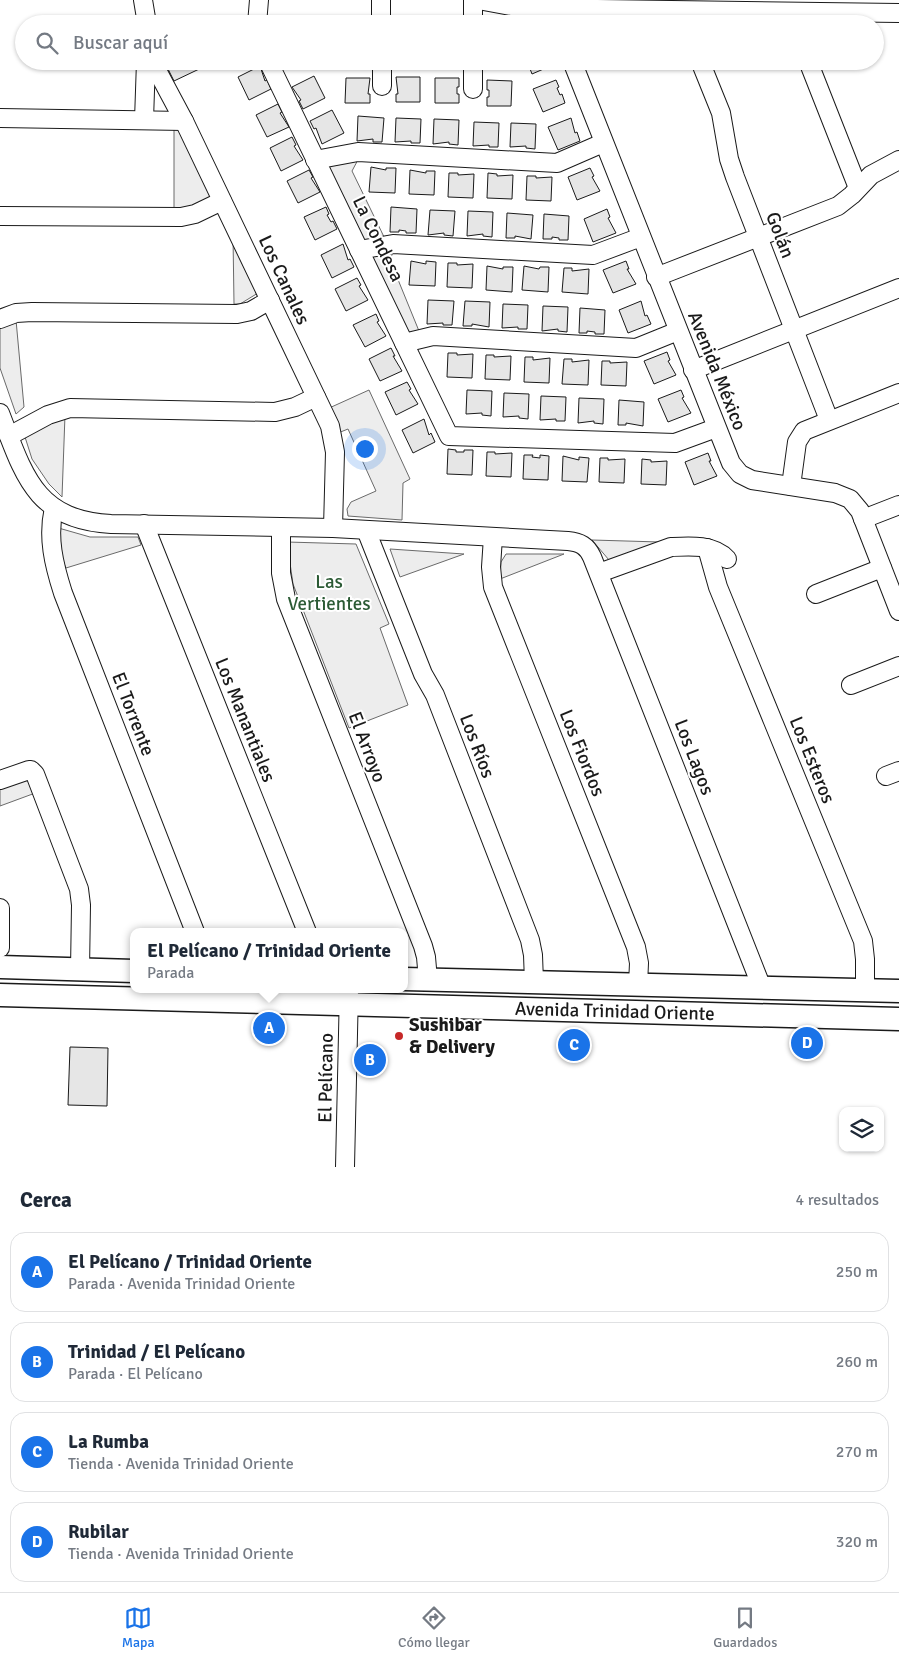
<!DOCTYPE html>
<html lang="es">
<meta charset="utf-8">
<style>
:root{--surface:#fff;--page:#f6f6f7;--text:#1f2937;--muted:#747a83;--line:#e0e1e3;--accent:#1a73e8}
body{margin:0;font-family:Signika,sans-serif;background:var(--page);color:var(--text)}
.controls{position:absolute;right:15px;bottom:15px;display:grid;overflow:hidden;border-radius:10px;box-shadow:0 1px 4px #0004}
.controls button{width:45px;height:45px;display:grid;place-items:center;padding:0;border:0;border-bottom:1px solid var(--line);background:var(--surface);color:var(--text);font:25px sans-serif}
.you{position:absolute;left:364px;top:448px;width:18px;height:18px;margin:-12px;border:4px solid #fff;border-radius:50%;background:#1a73e8;box-shadow:0 0 0 8px #1a73e833}
.badge{display:grid;place-items:center;width:32px;height:32px;border-radius:50%;background:var(--accent);color:#fff;font-size:16px;font-weight:700}
.pin{position:absolute;translate:-50% -50%;border:2px solid #fff;box-shadow:0 1px 5px #0006}
.popup{position:absolute;left:130px;top:928px;width:278px;height:65px;box-sizing:border-box;display:grid;place-content:center;border-radius:10px;background:var(--surface);filter:drop-shadow(0 1px 4px #0005);font-size:16px;white-space:nowrap;color:var(--muted)}
.popup b{font-size:19px;color:var(--text)}
.popup::after{content:'';position:absolute;left:50%;top:100%;margin-left:-10px;border:10px solid transparent;border-top-color:var(--surface)}
.list{margin:0;padding:0;list-style:none}
h2{display:flex;justify-content:space-between;align-items:center;height:65px;margin:0;padding:0 20px;font-size:21px}
h2 small{font-size:16px;font-weight:400;color:var(--muted)}
.list li{display:grid;grid-template-columns:32px 1fr auto;gap:15px;align-items:center;box-sizing:border-box;height:80px;margin:0 10px 10px;padding:0 10px;border:1px solid var(--line);border-radius:15px}
.list b{display:block;font-size:19px;white-space:nowrap}
.list p{margin:0;font-size:16px;white-space:nowrap;color:var(--muted)}
.list em{font-size:16px;font-style:normal;color:var(--muted)}
.icon{flex:none;width:28px;height:28px;fill:none;stroke:currentColor;stroke-width:2;stroke-linecap:round;stroke-linejoin:round}
.map{position:relative;flex:none;width:899px;height:1167px;overflow:hidden}
.search{position:absolute;background:var(--surface);box-shadow:0 1px 4px #0004;left:15px;right:15px;top:15px;height:55px;display:flex;align-items:center;gap:12px;box-sizing:border-box;padding:0 18px;border-radius:28px;color:var(--muted);font-size:19px}
.sheet{height:425px;background:var(--surface)}
nav{display:flex;justify-content:space-around;align-items:center;box-sizing:border-box;height:70px;border-top:1px solid var(--line);background:var(--surface);font-size:14px;color:var(--muted)}
nav a{display:grid;justify-items:center;gap:2px}
nav .on{color:var(--accent)}
.map>svg:first-child{display:block}
.built{fill:#ededed;stroke:#6a6a6a}
.building{fill:#e6e6e6;stroke:#1a1a1a}
.lines{fill:none;stroke-linecap:round;stroke-linejoin:round}
.minor-casing{stroke:#1a1a1a;stroke-width:20}
.major-casing{stroke:#1a1a1a;stroke-width:25}
.minor{stroke:#fff;stroke-width:18}
.major{stroke:#fff;stroke-width:22}
.poi-dot{fill:#c62828;stroke:#fff;stroke-width:2}
.labels{text-anchor:middle;dominant-baseline:central;stroke-width:4;stroke-linejoin:round;paint-order:stroke}
.street-label{font-size:19px;fill:#1a1a1a;stroke:#fff}
.park-label{font-size:19px;fill:#2b5a34;stroke:#fff}
.poi-label{font-size:19px;font-weight:bold;fill:#1a1a1a;stroke:#fff;text-anchor:start}
</style>
<div class="map">
<svg width="899" height="1167" viewBox="0 0 899 1167">
<rect width="100%" height="100%" fill="#fff"/>
<g class="built">
<polygon points="174,127 182,128 213,192 207,202 174,212"/>
<polygon points="360,156 352,171 386,241 357,240 326,161"/>
<polygon points="233,236 258,293 240,304 234,304"/>
<polygon points="395,247 390,260 419,331 405,336 369,261 373,253"/>
<polygon points="16,320 24,407 16,414 0,368 0,327"/>
<polygon points="369,390 410,479 403,483 402,520 348,516 347,509 351,502 376,491 348,429 338,433 327,409"/>
<polygon points="65,415 62,497 49,484 32,459 25,437 44,424"/>
<polygon points="55,527 90,537 138,537 141,545 66,568 57,548"/>
<polygon points="592,540 660,542 609,560"/>
<polygon points="287,542 356,544 389,624 380,628 408,705 349,728 293,584"/>
<polygon points="390,549 464,554 400,577"/>
<polygon points="506,554 564,554 500,579 501,562"/>
<polygon points="31,778 38,792 0,806 0,784"/>
</g>
<g class="building">
<polygon points="164,61 216,61 174,81"/>
<polygon points="283,61 308,61 308,62 283,63"/>
<rect x="317" y="61" width="26" height="2"/>
<rect x="354" y="61" width="25" height="2"/>
<rect x="396" y="61" width="25" height="3"/>
<rect x="487" y="61" width="26" height="4"/>
<polygon points="527,61 554,61 555,64 532,74"/>
<polygon points="260,66 265,81 267,80 271,89 249,100 238,77"/>
<polygon points="314,76 325,98 303,109 299,101 301,100 292,87"/>
<polygon points="396,77 420,77 420,102 396,102 396,94 398,94"/>
<polygon points="346,78 370,78 368,94 370,94 370,103 345,103"/>
<polygon points="435,78 459,78 459,87 457,87 457,94 459,94 459,103 435,103"/>
<polygon points="487,80 512,81 511,106 487,106 487,97 489,97 489,90 487,90"/>
<polygon points="556,80 559,87 557,88 560,95 562,94 565,103 543,112 533,89"/>
<polygon points="278,104 282,112 280,113 289,127 267,137 256,115"/>
<polygon points="332,110 344,133 322,144 316,128 314,129 310,121"/>
<polygon points="358,116 384,118 382,142 373,142 373,139 357,141"/>
<polygon points="396,118 421,119 420,143 411,143 411,141 395,142"/>
<polygon points="571,118 575,133 577,132 580,141 558,150 548,127"/>
<polygon points="434,119 459,120 458,145 449,144 449,142 433,144"/>
<polygon points="474,122 499,123 498,147 489,147 489,145 473,146"/>
<polygon points="511,123 536,124 535,149 526,148 526,146 510,147"/>
<polygon points="292,137 296,145 294,146 303,160 281,171 270,148"/>
<polygon points="371,167 386,170 386,168 396,168 395,193 369,192"/>
<polygon points="590,168 594,176 592,177 600,191 577,200 568,177"/>
<polygon points="309,170 313,177 311,178 320,192 298,203 287,181"/>
<polygon points="410,170 426,173 426,171 435,171 434,195 409,194"/>
<polygon points="449,173 458,173 458,175 474,174 473,198 448,197"/>
<polygon points="488,173 497,174 497,176 513,175 512,199 487,198"/>
<polygon points="527,176 536,176 536,178 552,177 551,201 526,200"/>
<polygon points="326,207 329,214 327,215 331,222 333,221 337,229 315,240 304,217"/>
<polygon points="391,207 417,209 416,233 406,233 406,231 399,230 399,232 390,232"/>
<polygon points="607,209 610,217 608,218 616,233 593,242 584,219"/>
<polygon points="430,210 455,211 453,236 444,235 444,233 428,235"/>
<polygon points="468,211 493,212 492,237 483,236 483,234 467,236"/>
<polygon points="507,213 533,215 531,239 515,236 515,238 506,238"/>
<polygon points="544,214 569,216 568,240 559,240 559,238 552,237 552,239 543,239"/>
<polygon points="343,244 348,260 350,259 354,267 332,278 321,255"/>
<polygon points="411,261 426,264 426,261 436,262 435,286 409,285"/>
<polygon points="626,261 629,269 627,269 636,284 613,293 603,270"/>
<polygon points="448,263 457,263 457,265 473,264 472,288 447,287"/>
<polygon points="487,266 503,269 503,267 513,267 512,292 486,290"/>
<polygon points="524,266 539,269 540,267 549,267 548,292 522,290"/>
<polygon points="564,268 572,268 572,271 589,269 588,294 562,292"/>
<polygon points="357,278 361,285 359,286 368,300 346,311 335,289"/>
<polygon points="428,300 454,301 452,325 443,325 443,323 427,324"/>
<polygon points="465,301 490,302 489,327 472,324 472,326 463,326"/>
<polygon points="641,301 645,316 647,315 651,324 628,333 619,310"/>
<polygon points="503,304 528,305 527,329 518,329 518,327 502,328"/>
<polygon points="543,306 568,307 567,332 558,331 558,329 542,331"/>
<polygon points="580,308 605,310 604,334 595,334 595,332 587,331 587,333 579,333"/>
<polygon points="376,314 379,321 377,322 386,336 365,347 353,325"/>
<polygon points="391,348 395,356 393,356 402,371 380,381 369,359"/>
<polygon points="667,352 670,360 668,361 676,375 654,384 644,361"/>
<polygon points="448,353 457,353 457,355 473,354 472,378 447,377"/>
<polygon points="486,355 494,355 494,357 511,356 510,380 485,379"/>
<polygon points="525,357 533,357 533,360 550,358 549,383 524,382"/>
<polygon points="564,359 572,359 572,362 589,360 588,385 562,384"/>
<polygon points="602,361 610,361 610,363 627,362 626,386 601,385"/>
<polygon points="407,382 411,389 409,390 418,404 396,415 385,392"/>
<polygon points="467,390 492,391 491,416 482,415 482,413 466,414"/>
<polygon points="681,390 684,397 682,398 691,413 668,422 658,399"/>
<polygon points="504,393 529,394 528,419 519,418 519,416 503,417"/>
<polygon points="541,396 566,397 565,421 556,421 556,419 540,420"/>
<polygon points="579,398 604,399 603,424 594,423 594,421 578,423"/>
<polygon points="619,400 644,402 643,426 626,423 626,425 618,425"/>
<polygon points="424,419 429,435 431,433 435,442 413,453 402,430"/>
<polygon points="448,449 456,450 456,452 464,452 464,450 473,450 472,475 447,474"/>
<polygon points="487,452 495,452 495,454 512,453 511,477 486,476"/>
<polygon points="708,453 711,461 709,461 717,476 694,485 685,462"/>
<polygon points="524,455 533,455 532,457 540,458 540,455 549,456 548,480 523,479"/>
<polygon points="563,456 579,460 579,457 589,458 587,482 562,481"/>
<polygon points="600,458 608,458 608,460 625,459 624,483 599,482"/>
<polygon points="642,459 651,460 651,462 667,461 666,485 641,484"/>
<polygon points="70,1047 108,1048 107,1106 68,1105"/>
</g>
<g class="lines">
<defs>
<g id="minor">
<polyline points="143,0 147,24"/>
<polyline points="381,0 381,24"/>
<polyline points="473,0 473,24"/>
<polyline points="478,0 522,8 899,13"/>
<polyline points="257,24 259,0"/>
<polyline points="152,61 184,121 330,426 335,452 333,528"/>
<polyline points="268,61 449,436 675,443 716,428"/>
<polyline points="382,61 382,86"/>
<polyline points="473,61 473,89"/>
<polyline points="572,61 731,463 740,474 752,480 835,493 850,499 860,511 899,611"/>
<polyline points="700,61 721,113 729,159 735,177 829,420"/>
<polyline points="808,61 858,188"/>
<polyline points="0,118 184,121"/>
<polyline points="144,120 146,61"/>
<polyline points="315,160 358,152 557,163 603,143"/>
<polyline points="0,216 181,217 195,214 222,201"/>
<polyline points="359,250 393,244 593,255 641,237"/>
<polyline points="656,277 838,206 852,195 871,175 899,160"/>
<polyline points="0,319 16,313 32,312 237,314 251,311 270,300"/>
<polyline points="404,343 433,336 636,348 678,331"/>
<polyline points="693,370 899,288"/>
<path d="M0,413C24,475 35,520 111,524L333,528L568,541C580,542 587,546 592,557L762,988"/>
<polyline points="9,436 48,415 70,408 275,412 295,407 316,397"/>
<polyline points="791,486 797,442 804,431 899,393"/>
<path d="M54,508C47,537 54,565 63,593L195,932"/>
<polyline points="863,519 899,505"/>
<polyline points="144,524 307,932"/>
<polyline points="281,527 281,573 286,599 423,946 426,957 428,980"/>
<polyline points="366,530 423,674 435,695 530,940 533,955 534,982"/>
<polyline points="493,537 491,567 493,587 636,947 639,963 638,985"/>
<polyline points="707,548 718,587 863,941 865,959 865,990"/>
<path d="M599,573L671,547C689,546 714,544 727,559"/>
<polyline points="816,594 882,568"/>
<polyline points="851,685 899,666"/>
<polyline points="886,776 899,771"/>
<polyline points="0,780 29,770 31,770 35,774 79,889 81,905 80,970"/>
<polyline points="0,908 0,948"/>
<polyline points="345,1167 349,989"/>
</g>
<g id="major">
<polyline points="0,967 134,971"/>
<polyline points="404,979 899,991"/>
<path id="s1" d="M0,995L899,1019"/>
</g>
</defs>
<use href="#minor" class="minor-casing"/>
<use href="#major" class="major-casing"/>
<use href="#minor" class="minor"/>
<use href="#major" class="major"/>
</g>
<circle class="poi-dot" cx="399" cy="1036" r="5"/>
<g class="labels">
<g class="street-label">
<text transform="translate(780 235) rotate(69)">Golán</text>
<text transform="translate(378 239) rotate(64)">La Condesa</text>
<text transform="translate(284 280) rotate(65)">Los Canales</text>
<text transform="translate(717 371) rotate(68)">Avenida México</text>
<text transform="translate(133 714) rotate(69)">El Torrente</text>
<text transform="translate(245 720) rotate(68)">Los Manantiales</text>
<text transform="translate(477 746) rotate(69)">Los Ríos</text>
<text transform="translate(367 747) rotate(69)">El Arroyo</text>
<text transform="translate(582 753) rotate(68)">Los Fiordos</text>
<text transform="translate(694 757) rotate(69)">Los Lagos</text>
<text transform="translate(812 760) rotate(68)">Los Esteros</text>
<text stroke="none"><textPath href="#s1" startOffset="615">Avenida Trinidad Oriente</textPath></text>
<text transform="translate(326 1078) rotate(-89)">El Pelícano</text>
</g>
<g class="park-label">
<text x="329" y="582">Las<tspan x="329" dy="22">Vertientes</tspan></text>
</g>
<g class="poi-label">
<text x="409" y="1025">Sushibar<tspan x="409" dy="22">&amp; Delivery</tspan></text>
</g>
</g>
</svg>
<div class="controls">
<button><svg class="icon" aria-label="layers" viewBox="0 0 24 24"><path d="M12 4l9 5-9 5-9-5zM3 14l9 5 9-5"/></svg></button>
</div>
<div class="you"></div>
<div class="pin badge" style="left:269px;top:1028px">A</div>
<div class="popup"><b>El Pelícano / Trinidad Oriente</b>Parada</div>
<div class="pin badge" style="left:370px;top:1060px">B</div>
<div class="pin badge" style="left:574px;top:1045px">C</div>
<div class="pin badge" style="left:807px;top:1043px">D</div>
<div class="search"><svg class="icon" aria-label="search" viewBox="0 0 24 24"><circle cx="10" cy="10" r="6"/><path d="M15 15l6 6"/></svg>Buscar aquí</div>
</div>
<section class="sheet">
<h2>Cerca<small>4 resultados</small></h2>
<ul class="list">
<li><span class="badge">A</span><div><b>El Pelícano / Trinidad Oriente</b><p>Parada · Avenida Trinidad Oriente</p></div><em>250 m</em></li>
<li><span class="badge">B</span><div><b>Trinidad / El Pelícano</b><p>Parada · El Pelícano</p></div><em>260 m</em></li>
<li><span class="badge">C</span><div><b>La Rumba</b><p>Tienda · Avenida Trinidad Oriente</p></div><em>270 m</em></li>
<li><span class="badge">D</span><div><b>Rubilar</b><p>Tienda · Avenida Trinidad Oriente</p></div><em>320 m</em></li>
</ul>
</section>
<nav>
<a class="on"><svg class="icon" aria-label="map" viewBox="0 0 24 24"><path d="M3 6l6-2 6 2 6-2v14l-6 2-6-2-6 2zM9 4v14M15 6v14"/></svg>Mapa</a>
<a><svg class="icon" aria-label="directions" viewBox="0 0 24 24"><path d="M12 3l9 9-9 9-9-9zM9 14v-3h6M13 9l2 2-2 2"/></svg>Cómo llegar</a>
<a><svg class="icon" aria-label="saved" viewBox="0 0 24 24"><path d="M7 4h10v16l-5-4-5 4z"/></svg>Guardados</a>
</nav>
